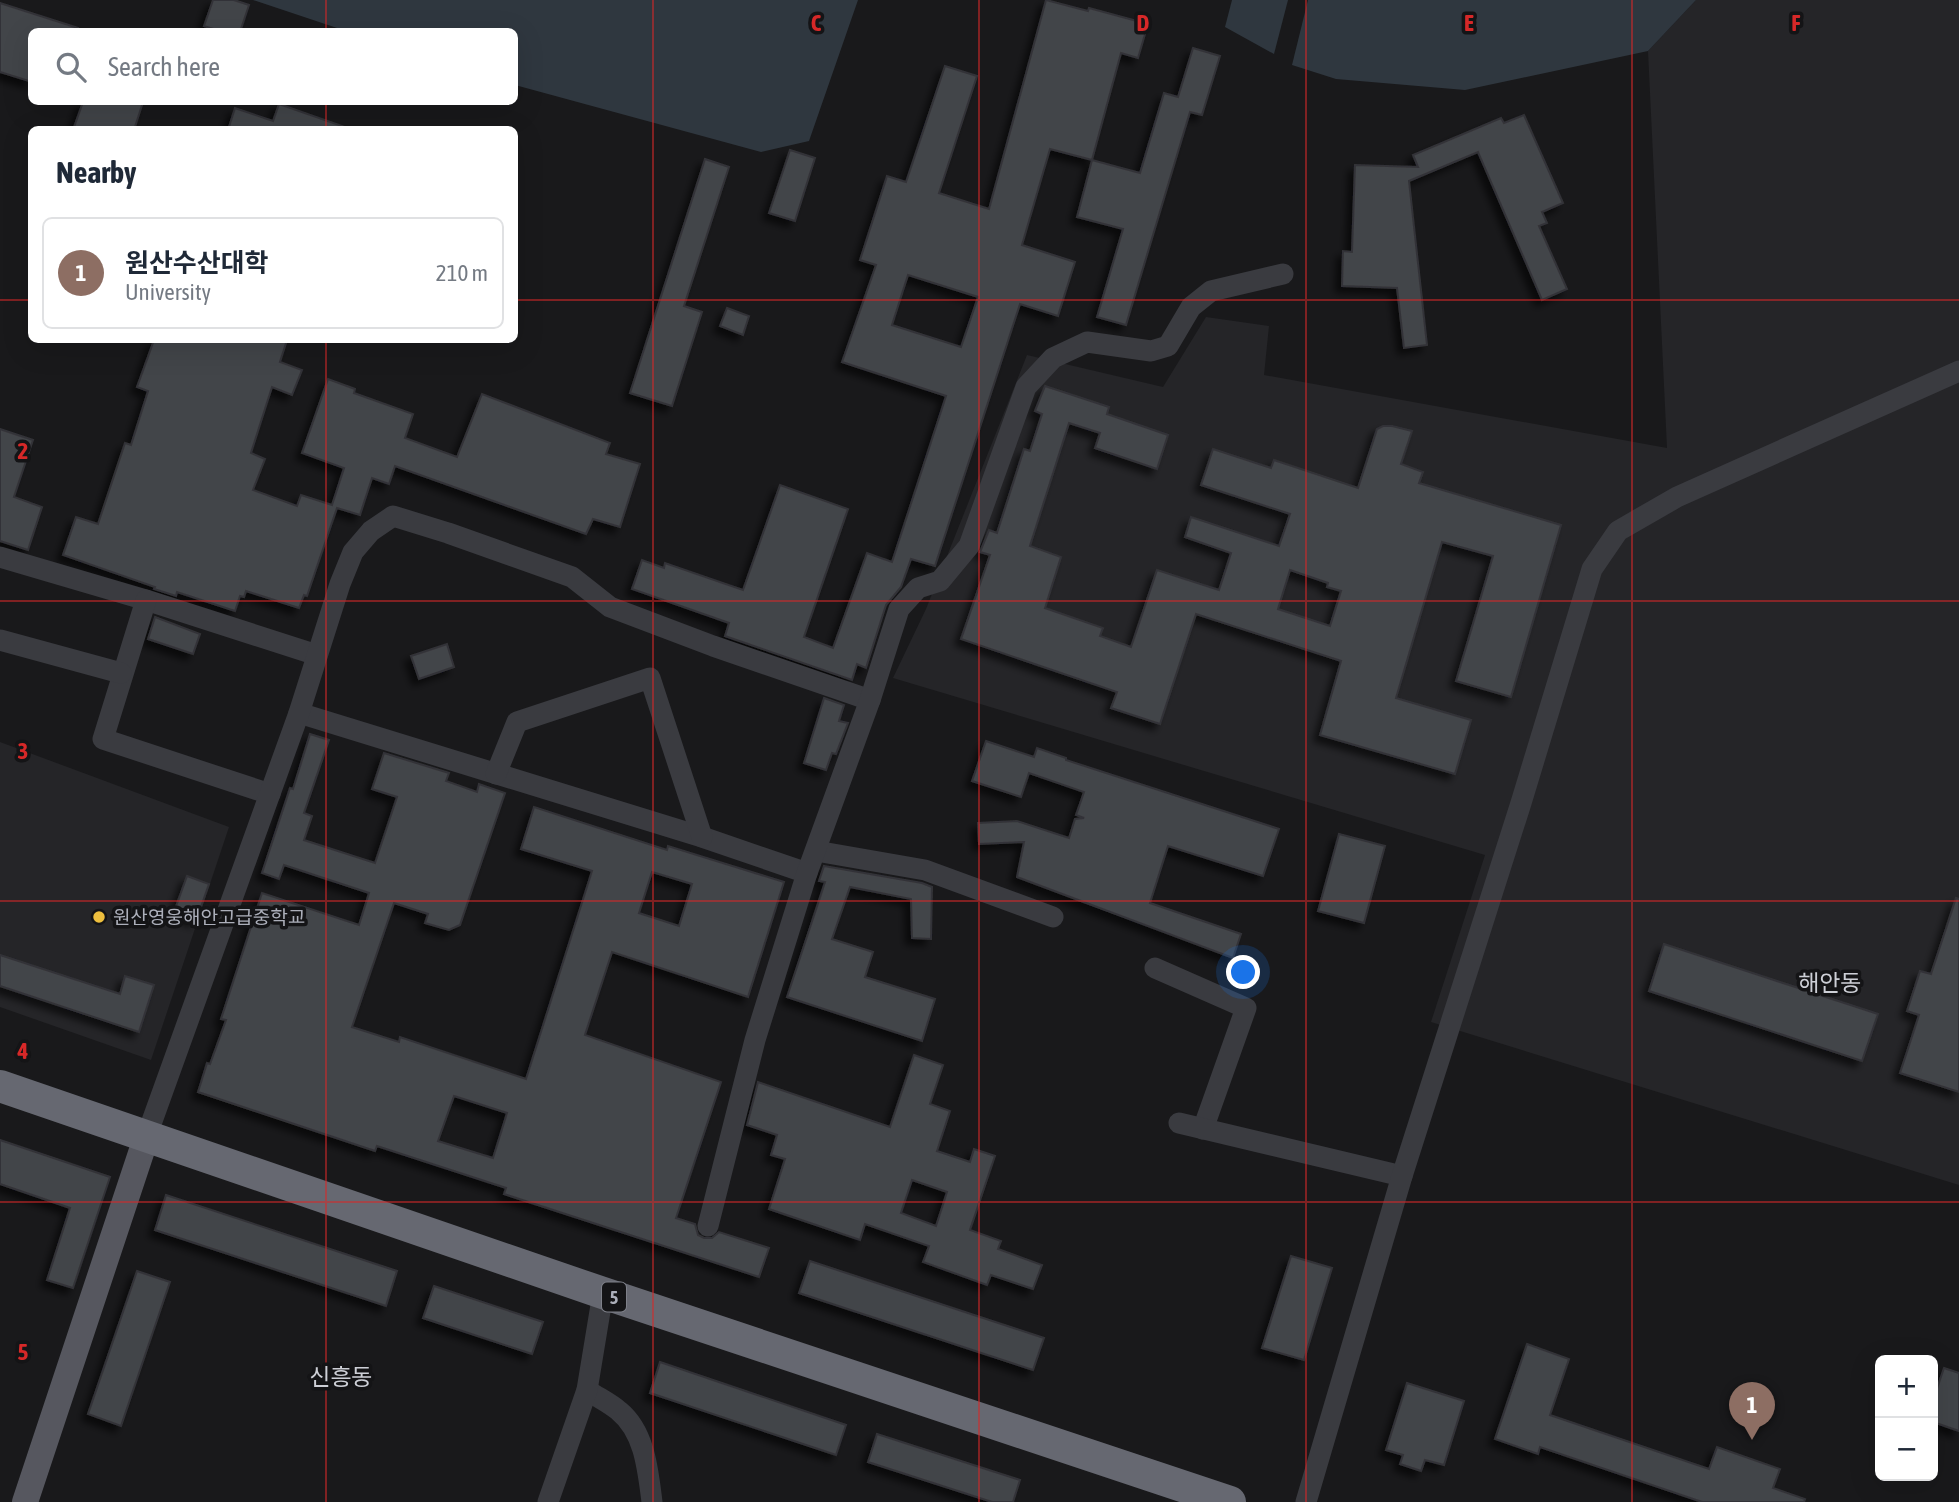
<!DOCTYPE html>
<meta charset="utf-8">
<style>
:root{--surface:#fff;--page:#f2f2f3;--text:#1f2937;--muted:#747a83;--line:#e0e1e3;--accent:#111827}
body{margin:0;font-family:"Asap Condensed","Noto Sans KR",sans-serif;background:var(--page);color:var(--text)}
.controls{position:absolute;right:21px;bottom:21px;display:grid;overflow:hidden;border-radius:10px;box-shadow:0 7px 28px #0002}
.controls button{width:63px;height:63px;display:grid;place-items:center;padding:0;border:0;border-bottom:2px solid var(--line);background:var(--surface);color:var(--text);font:35px sans-serif}
.you{position:absolute;left:1244px;top:973px;width:24px;height:24px;margin:-18px;border:5px solid #fff;border-radius:50%;background:#1a73e8;box-shadow:0 0 0 10px #1a73e833}
.badge{display:grid;place-items:center;width:46px;height:46px;border-radius:50%;background:var(--accent);color:#fff;font-size:23px;font-weight:700}
.pin{position:absolute;translate:-50% -58px;filter:drop-shadow(0 2px 4px #0008)}
.pin::after{content:'';position:absolute;top:37px;width:24px;height:21px;background:inherit;clip-path:polygon(0 0,100% 0,50% 100%)}
.list{margin:0;padding:0;list-style:none}
h2{display:flex;justify-content:space-between;align-items:center;height:91px;margin:0;padding:0 28px;font-size:30px}
h2 small{font-size:23px;font-weight:400;color:var(--muted)}
.list li{display:grid;grid-template-columns:46px 1fr auto;gap:21px;align-items:center;box-sizing:border-box;height:112px;margin:0 14px 14px;padding:0 14px;border:2px solid var(--line);border-radius:10px}
.list b{display:block;font-size:26px;white-space:nowrap}
.list p{margin:0;font-size:23px;white-space:nowrap;color:var(--muted)}
.list em{font-size:23px;font-style:normal;color:var(--muted)}
.icon{flex:none;width:38px;height:38px;fill:none;stroke:currentColor;stroke-width:2;stroke-linecap:round;stroke-linejoin:round}
.map{position:relative;flex:none;width:1959px;height:1502px;overflow:hidden}
.search{position:absolute;background:var(--surface);box-shadow:0 7px 28px #0002;left:28px;top:28px;width:490px;height:77px;display:flex;align-items:center;gap:18px;box-sizing:border-box;padding:0 24px;border-radius:10px;color:var(--muted);font-size:26px}
.panel{position:absolute;background:var(--surface);box-shadow:0 7px 28px #0002;left:28px;top:126px;width:490px;height:217px;border-radius:10px}
.map>svg:first-child{display:block}
.built{fill:#252528}
.water{fill:#2f373f}
.building{fill:#434448;stroke:#333337;stroke-width:2;fill-rule:evenodd;filter:url(#shadow)}
.lines{fill:none;stroke-linecap:round;stroke-linejoin:round}
.minor{stroke:#3a3b40;stroke-width:21}
.major{stroke:#56575f;stroke-width:26}
.highway{stroke:#666871;stroke-width:32}
.grid{fill:none;stroke:#d62828;stroke-width:2;stroke-opacity:0.55}
.poi-dot{fill:#eebf3e;stroke:#141416;stroke-width:2.5}
.labels{text-anchor:middle;dominant-baseline:central;stroke-width:7;stroke-linejoin:round;paint-order:stroke}
.shield{fill:#141416;stroke:#7e8089;stroke-width:2}
.shield-label{font-size:18px;font-weight:bold;fill:#acafba}
.poi-label{font-size:19px;fill:#acafba;stroke:#141416;text-anchor:start}
.quarter-label{font-size:23px;fill:#cdcfd6;stroke:#141416}
.grid-label{font-size:23px;text-anchor:middle;font-weight:bold;fill:#d62828;stroke:#141416;stroke-width:7;stroke-linejoin:round;paint-order:stroke}
</style>
<div class="map">
<svg width="1959" height="1502" viewBox="0 0 1959 1502">
<defs>
<filter id="shadow"><feDropShadow dx="-6" dy="6" stdDeviation="3.5" flood-color="#0009"/></filter>
</defs>
<rect width="100%" height="100%" fill="#19191b"/>
<g class="built">
<polygon points="1696,0 1959,0 1959,1185 1431,1022 1485,855 893,678 926,609 1027,355 1163,387 1206,317 1269,326 1264,375 1667,448 1648,51"/>
<polygon points="0,742 229,827 151,1060 0,1007"/>
</g>
<g class="water">
<polygon points="253,0 858,0 809,141 761,152 515,85 514,32 346,31"/>
<polygon points="1232,0 1288,0 1274,54 1225,27"/>
<polygon points="1308,0 1696,0 1648,51 1465,90 1336,79 1292,65"/>
</g>
<g class="building">
<polygon points="213,0 234,0 249,5 240,32 222,32 204,26"/>
<path d="M1046,0L1088,11L1089,8L1148,24L1138,58L1121,53L1092,160L1050,149L1022,245L1075,262L1058,316L1020,304L935,566L911,559L901,587L886,605L866,668L857,664L852,680L725,636L729,623L632,589L642,560L664,568L665,563L743,590L780,485L848,509L804,637L833,648L867,553L892,562L946,396L842,362L876,265L860,260L887,176L906,182L945,66L977,76L939,193L989,209ZM908,275L978,297L961,347L892,325Z"/>
<polygon points="0,3 78,28 77,32 32,32 32,82 0,72"/>
<polygon points="1193,48 1220,56 1202,115 1190,112 1126,325 1097,317 1123,229 1077,217 1092,160 1140,173 1164,93 1178,97"/>
<polygon points="83,102 143,102 134,130 73,130"/>
<polygon points="279,104 345,127 344,130 228,130 235,108 273,121"/>
<polygon points="1524,115 1563,203 1542,212 1547,223 1539,226 1567,289 1542,300 1478,152 1409,181 1427,345 1404,348 1397,288 1342,286 1343,251 1352,252 1355,165 1418,167 1413,155 1501,118 1504,123"/>
<polygon points="790,150 815,158 795,221 769,213"/>
<polygon points="705,159 729,167 684,306 702,312 672,406 630,393"/>
<polygon points="727,308 749,316 743,335 720,326"/>
<polygon points="154,340 287,340 280,362 302,370 292,395 272,387 251,453 265,459 253,490 297,506 301,495 332,505 344,468 302,453 328,379 355,389 354,393 413,414 405,438 457,457 482,394 610,443 606,454 640,464 620,527 593,519 586,534 395,466 389,484 372,478 360,515 337,508 307,596 304,595 299,608 246,591 244,597 240,596 235,611 177,592 176,596 154,589 155,587 63,555 76,517 98,524 125,443 131,445 148,391 137,387"/>
<path d="M1045,386L1109,407L1107,414L1168,435L1157,469L1095,448L1100,433L1069,423L1030,546L1061,557L1045,608L1103,628L1100,636L1131,647L1157,570L1219,590L1231,553L1185,537L1191,517L1279,546L1290,514L1201,485L1213,449L1271,468L1274,460L1358,488L1377,429L1383,426H1392L1412,431L1401,464L1423,472L1419,483L1561,525L1511,697L1456,681L1493,556L1442,542L1396,698L1471,720L1455,774L1320,735L1341,661L1196,614L1160,724L1111,708L1117,692L961,639L990,555L980,552L989,530L997,533L1024,449L1030,451L1042,414L1035,411ZM1290,570L1328,583L1327,587L1341,591L1330,626L1278,609Z"/>
<polygon points="0,429 33,440 14,497 42,507 28,550 0,541"/>
<polygon points="155,617 200,634 193,654 148,639"/>
<polygon points="447,644 454,667 419,679 411,656"/>
<polygon points="824,698 844,705 839,721 848,723 836,754 832,753 826,770 804,763"/>
<path d="M310,734L329,740L304,813L312,816L304,840L375,863L397,797L372,789L384,753L449,773L446,781L477,792L479,784L505,793L460,925L449,930L425,923L428,914L394,903L352,1027L399,1042L400,1037L526,1079L592,871L521,849L534,807L667,850L668,846L784,882L748,997L612,952L585,1035L721,1082L676,1218L695,1224L698,1235L704,1238H712L719,1232L769,1248L759,1277L504,1194L506,1188L377,1146L375,1151L198,1092L207,1063L210,1064L226,1020L221,1019L262,893L359,925L369,893L284,865L279,879L262,873L290,788L293,789ZM652,872L692,884L679,926L639,913ZM454,1096L507,1113L493,1158L438,1141Z"/>
<polygon points="986,741 1034,757 1037,748 1066,758 1066,760 1279,829 1263,876 1168,846 1150,903 1241,934 1233,958 1017,877 1024,842 979,844 978,823 1017,821 1069,838 1075,819 1084,818 1076,815 1084,792 1029,773 1021,797 972,781"/>
<polygon points="1339,834 1385,846 1364,923 1318,911"/>
<polygon points="824,866 922,883 932,887 931,939 912,938 911,899 850,887 832,939 873,952 865,977 935,999 922,1041 787,997 825,882 819,881"/>
<polygon points="187,876 209,884 196,921 174,912"/>
<polygon points="1956,898 1959,899 1959,1092 1900,1073 1919,1015 1907,1011 1920,971 1931,974"/>
<polygon points="1664,944 1878,1014 1862,1061 1649,991"/>
<polygon points="0,955 120,994 125,976 154,985 139,1032 0,986"/>
<path d="M914,1055L943,1065L930,1104L950,1111L937,1151L970,1162L974,1149L995,1156L970,1230L1001,1241L998,1249L1042,1265L1033,1289L991,1275L987,1285L923,1262L929,1246L865,1224L860,1240L769,1209L785,1159L771,1155L777,1135L747,1125L758,1082L890,1127ZM912,1180L947,1192L936,1226L901,1213Z"/>
<polygon points="0,1140 110,1177 73,1288 47,1280 70,1208 0,1184"/>
<polygon points="166,1195 397,1271 386,1306 155,1230"/>
<polygon points="1291,1256 1332,1268 1304,1360 1262,1348"/>
<polygon points="810,1261 1044,1338 1033,1370 799,1293"/>
<polygon points="137,1271 170,1282 121,1426 88,1414"/>
<polygon points="434,1286 543,1322 532,1354 423,1318"/>
<polygon points="1527,1344 1569,1359 1550,1415 1709,1469 1717,1447 1780,1469 1773,1488 1805,1499 1804,1502 1702,1502 1540,1447 1538,1454 1495,1439"/>
<polygon points="660,1362 846,1425 836,1455 650,1393"/>
<polygon points="1944,1368 1959,1373 1959,1431 1933,1422 1933,1400"/>
<polygon points="1407,1383 1464,1401 1444,1465 1425,1460 1421,1471 1400,1464 1403,1455 1386,1450"/>
<polygon points="877,1434 1020,1480 1013,1502 992,1502 868,1462"/>
</g>
<g class="lines">
<g class="minor">
<polyline points="0,557 146,600 317,655"/>
<polyline points="146,600 103,739 270,794"/>
<polyline points="0,640 121,673"/>
<polyline points="299,713 702,837 807,873"/>
<polyline points="496,774 517,722 650,678 702,837"/>
<polyline points="816,851 925,870 1053,917"/>
<polyline points="1155,968 1246,1008 1203,1129"/>
<polyline points="1179,1123 1402,1176"/>
<polyline points="147,1135 299,713 340,584 353,552 371,531 393,516 448,533 572,577 610,607 713,646 870,700"/>
<polyline points="708,1226 755,1040 807,873 870,700 899,609 918,588 940,581 969,546 1026,387 1053,358 1087,342 1151,351 1168,346 1191,307 1211,291 1283,274"/>
<path d="M587,1390C597,1397 610,1403 619,1411C645,1432 648,1471 652,1502"/>
<polyline points="548,1502 587,1390 603,1293"/>
<polyline points="1306,1502 1402,1176 1521,803 1592,569 1618,531 1677,497 1959,371"/>
</g>
<polyline class="major" points="25,1502 147,1135"/>
<polyline class="highway" points="0,1086 603,1293 1230,1502"/>
</g>
<path class="grid" d="M326,0V32M653,0V1502M979,0V1502M1306,0V1502M1632,0V1502M326,102V130M0,300H32M514,300H1959M326,340V1502M0,601H1959M0,901H1959M0,1202H1959"/>
<circle class="poi-dot" cx="99" cy="917" r="7"/>
<g class="labels">
<rect class="shield" x="602" y="1282.5" width="24" height="29" rx="5"/>
<g class="shield-label">
<text x="614" y="1297">5</text>
</g>
<g class="poi-label">
<text x="113" y="917">원산영웅해안고급중학교</text>
</g>
<g class="quarter-label">
<text x="1830" y="983">해안동</text>
<text x="341" y="1377">신흥동</text>
</g>
</g>
<g class="grid-label">
<text x="816" y="31">C</text>
<text x="1143" y="31">D</text>
<text x="1469" y="31">E</text>
<text x="1796" y="31">F</text>
<text x="23" y="459">2</text>
<text x="23" y="759">3</text>
<text x="23" y="1059">4</text>
<text x="23" y="1360">5</text>
</g>
</svg>
<div class="controls">
<button>+</button>
<button>−</button>
</div>
<div class="you"></div>
<div class="pin badge" style="left:1752px;top:1440px;background:#8d6e63">1</div>
<div class="search"><svg class="icon" aria-label="search" viewBox="0 0 24 24"><circle cx="10" cy="10" r="6"/><path d="M15 15l6 6"/></svg>Search here</div>
<section class="panel">
<h2>Nearby<small></small></h2>
<ul class="list">
<li><span class="badge" style="background:#8d6e63">1</span><div><b>원산수산대학</b><p>University</p></div><em>210 m</em></li>
</ul>
</section>
</div>
